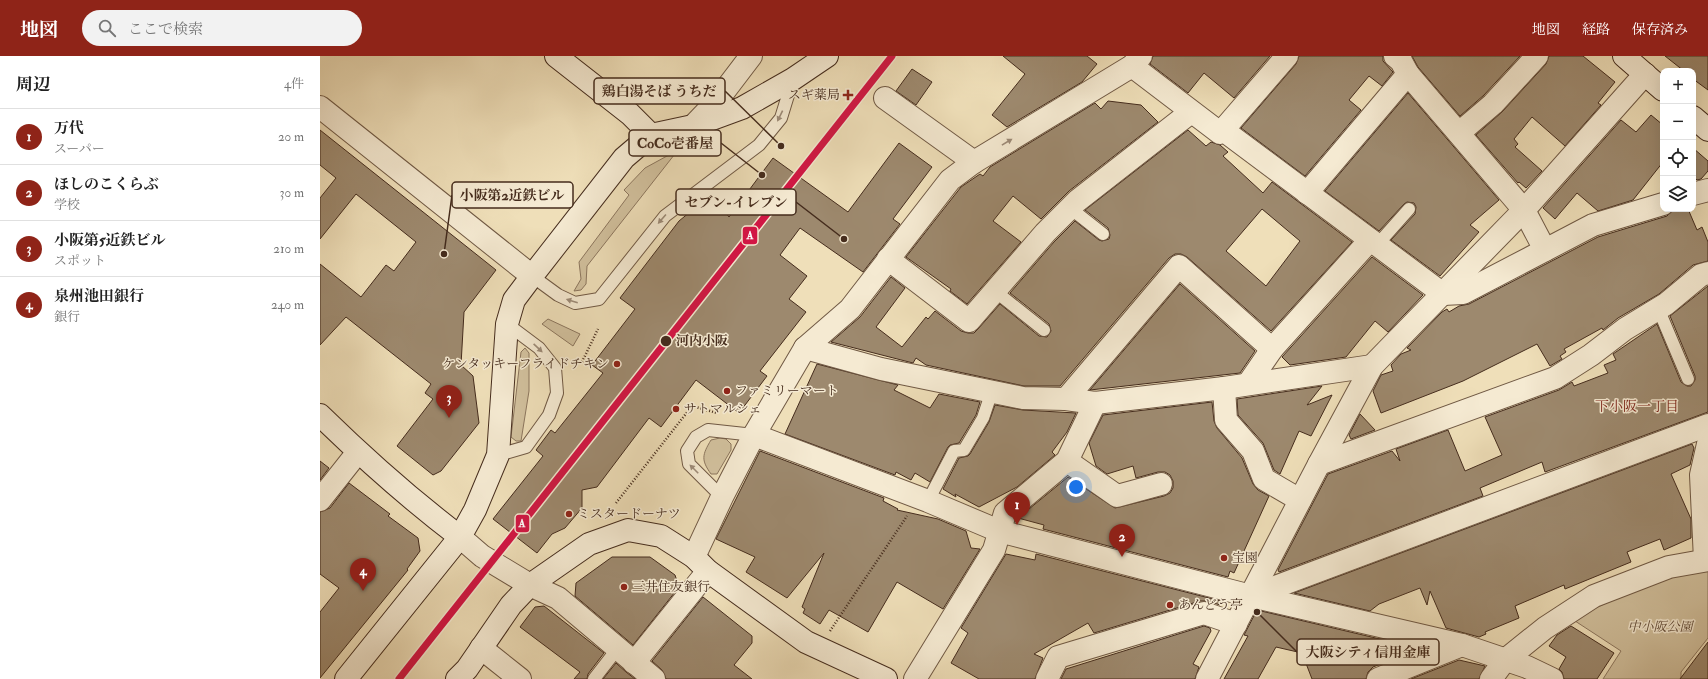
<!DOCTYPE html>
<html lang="ja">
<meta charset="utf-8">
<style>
:root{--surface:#fff;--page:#f2f2f2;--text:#222;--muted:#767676;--line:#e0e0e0;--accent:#8f2418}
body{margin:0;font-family:"IM FELL Double Pica","Noto Serif JP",serif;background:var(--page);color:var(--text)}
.controls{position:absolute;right:12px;top:12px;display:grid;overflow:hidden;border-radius:8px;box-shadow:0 4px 16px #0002}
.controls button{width:36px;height:36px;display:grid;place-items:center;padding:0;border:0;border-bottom:1px solid var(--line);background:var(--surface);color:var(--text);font:20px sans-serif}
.you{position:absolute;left:756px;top:431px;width:14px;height:14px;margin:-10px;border:3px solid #fff;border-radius:50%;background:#1a73e8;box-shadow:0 0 0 6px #1a73e833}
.badge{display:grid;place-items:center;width:26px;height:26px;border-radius:50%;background:var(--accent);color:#fff;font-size:13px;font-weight:700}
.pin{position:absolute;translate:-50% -33px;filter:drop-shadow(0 1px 2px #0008)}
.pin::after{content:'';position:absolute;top:21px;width:14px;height:12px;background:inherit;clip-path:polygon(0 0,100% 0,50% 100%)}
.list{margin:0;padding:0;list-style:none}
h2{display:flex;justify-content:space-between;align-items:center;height:52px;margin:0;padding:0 16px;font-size:17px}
h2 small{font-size:13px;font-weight:400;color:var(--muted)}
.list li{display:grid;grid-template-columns:26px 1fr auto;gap:12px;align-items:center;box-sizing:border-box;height:56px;padding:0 16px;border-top:1px solid var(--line)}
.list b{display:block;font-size:15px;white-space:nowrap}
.list p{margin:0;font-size:13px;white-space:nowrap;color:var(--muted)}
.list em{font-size:13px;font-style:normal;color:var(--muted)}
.icon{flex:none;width:22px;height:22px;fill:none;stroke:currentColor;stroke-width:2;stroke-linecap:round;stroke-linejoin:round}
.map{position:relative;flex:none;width:1388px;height:623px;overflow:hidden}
header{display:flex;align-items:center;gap:24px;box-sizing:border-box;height:56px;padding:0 20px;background:var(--accent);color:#fff}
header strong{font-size:19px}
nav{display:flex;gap:22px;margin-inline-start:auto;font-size:14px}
.search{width:280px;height:36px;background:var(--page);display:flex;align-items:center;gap:10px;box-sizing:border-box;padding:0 14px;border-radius:22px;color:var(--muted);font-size:15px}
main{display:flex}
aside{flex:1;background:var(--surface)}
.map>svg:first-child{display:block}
.green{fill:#d2c19e;stroke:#8c765e}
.building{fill:#9d896e;stroke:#452c1d;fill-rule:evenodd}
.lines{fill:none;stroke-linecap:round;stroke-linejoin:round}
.lane-casing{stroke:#705944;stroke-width:14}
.street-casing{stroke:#705944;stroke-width:24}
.secondary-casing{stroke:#452c1d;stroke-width:24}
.path{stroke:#452c1d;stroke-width:2.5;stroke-dasharray:1 2;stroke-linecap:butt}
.lane{stroke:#f5ead2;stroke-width:12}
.street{stroke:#f5ead2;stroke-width:22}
.secondary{stroke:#f5ead2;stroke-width:22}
.rail-1-casing{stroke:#f5ead2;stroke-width:10}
.rail-1{stroke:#d21644;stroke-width:7}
.oneway{fill:#9d8b78}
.poi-dot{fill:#8f2418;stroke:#f5ead2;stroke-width:1.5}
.stop-dot{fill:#452c1d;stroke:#f5ead2;stroke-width:1.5}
.labels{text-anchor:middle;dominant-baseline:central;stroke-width:3;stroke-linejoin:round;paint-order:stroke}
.poi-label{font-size:13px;fill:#452c1d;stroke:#f5ead2;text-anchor:start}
.stop-label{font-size:13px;font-weight:bold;fill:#452c1d;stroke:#f5ead2;text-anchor:start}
.park-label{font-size:13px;font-style:italic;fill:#614a37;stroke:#f5ead2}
.neighbourhood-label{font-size:14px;fill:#7a1f14;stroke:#f5ead2}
.leader{fill:none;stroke:#452c1d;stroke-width:1.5}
.callout-dot{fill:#452c1d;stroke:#f5ead2;stroke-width:1.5}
.callout{fill:#f5ead2;stroke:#452c1d;stroke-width:1.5}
.callout-label{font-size:14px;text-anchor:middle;font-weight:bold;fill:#452c1d}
.line-badge{stroke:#f5ead2;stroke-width:1.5}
.badge-label{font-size:11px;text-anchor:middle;font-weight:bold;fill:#fff}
</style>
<header>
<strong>地図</strong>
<div class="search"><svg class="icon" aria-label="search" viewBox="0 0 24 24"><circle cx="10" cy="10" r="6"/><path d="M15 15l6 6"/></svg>ここで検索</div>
<nav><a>地図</a><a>経路</a><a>保存済み</a></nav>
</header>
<main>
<aside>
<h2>周辺<small>4件</small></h2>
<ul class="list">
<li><span class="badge">1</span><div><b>万代</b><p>スーパー</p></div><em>20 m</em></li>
<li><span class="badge">2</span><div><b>ほしのこくらぶ</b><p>学校</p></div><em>30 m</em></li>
<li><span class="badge">3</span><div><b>小阪第5近鉄ビル</b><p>スポット</p></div><em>210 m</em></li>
<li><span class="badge">4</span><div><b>泉州池田銀行</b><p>銀行</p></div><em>240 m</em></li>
</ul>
</aside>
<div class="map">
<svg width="1388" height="623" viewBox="0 0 1388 623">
<rect width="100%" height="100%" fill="#efdfb9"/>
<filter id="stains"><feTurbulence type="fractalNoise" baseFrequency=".005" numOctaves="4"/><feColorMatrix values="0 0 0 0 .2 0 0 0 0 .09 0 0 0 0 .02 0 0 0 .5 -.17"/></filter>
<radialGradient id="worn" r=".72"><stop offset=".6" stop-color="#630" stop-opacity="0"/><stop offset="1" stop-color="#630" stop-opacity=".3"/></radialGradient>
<g class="green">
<polygon points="358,94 267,210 266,228 261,234 254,235 261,223 259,206 309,139 304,134 325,112"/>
<polygon points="228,263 260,278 253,290 222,268"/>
<polygon points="205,292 209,297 209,335 201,385 196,385 191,381 201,296"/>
<path d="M400,382L406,383L411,388V394L397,418H391C381,404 382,399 391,384Z"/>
<polygon points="1388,512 1388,582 1361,616 1361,623 1283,623 1301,595 1252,563 1355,515"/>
</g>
<g class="building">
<polygon points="683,0 767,0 777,8 762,26 687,71 672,59 705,18"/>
<polygon points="833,0 950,0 914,42 884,17 868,37 830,8"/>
<polygon points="979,0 1063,0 1063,5 1073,16 1062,30 1049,20 1029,44 1041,54 985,120 921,72 976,8"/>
<polygon points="1092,0 1200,0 1164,39 1140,60 1098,11"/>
<polygon points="1229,0 1263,0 1295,26 1278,47 1281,49 1245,90 1212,61 1194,83 1198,88 1195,91 1222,115 1206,132 1199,126 1198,127 1156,79 1182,56 1226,8"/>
<polygon points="1345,0 1388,0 1388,34 1373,23 1373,15 1364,15"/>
<polygon points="592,13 612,26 596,49 576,35"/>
<polygon points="1088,37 1179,144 1150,169 1159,176 1120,220 1071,184 1095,158 1096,151 1094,147 1087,146 1084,148 1059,175 1005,135"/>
<polygon points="788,45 821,49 838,66 749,135 721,163 693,140 673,165 701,186 647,248 630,235 631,233 586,201 641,131 660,118 663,120 670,111 775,47 781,53"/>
<polygon points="1331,59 1343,69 1343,106 1313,144 1278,155 1257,137 1235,163 1223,152 1301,64 1316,76"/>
<polygon points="0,74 176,214 144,256 141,309 153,320 159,367 121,415 113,419 77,390 113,343 105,337 111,328 26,261 0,289 0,208 41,241 66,209 74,215 96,186 36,138 0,183 0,142 16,122 0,109"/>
<path d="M868,74L886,90L891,86L900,89L908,96L903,100L943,137L952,126L1032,186L951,275L867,201L861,198H855L849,202L740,330H704L606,309L596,302L593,307L511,286L540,261L571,221L585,232L556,271L582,291L606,261L608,263L615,255L641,275L648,277H654L658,273L680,248L719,280L727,281L731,275L729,268L690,237L734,186L755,165L779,184L782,185L789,183L790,179L788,172L765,154ZM942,153L980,185L946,230L906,195Z"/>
<polygon points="579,87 612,111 573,163 580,168 543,216 480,172 460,199 487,220 469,243 486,256 440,315 447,320 419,357 376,324 341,371 329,362 277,431 262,434 262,452 245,472 232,478 217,497 173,463 223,400 216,394 231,374 235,377 283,317 272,309 315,253 300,242 359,165 392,138 409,161 453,102 528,156"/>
<polygon points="1373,92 1388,105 1388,115 1381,123 1377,124 1373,120"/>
<polygon points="1354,153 1368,153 1377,174 1382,171 1388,186 1388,205 1373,209 1339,238 1298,262 1283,274 1282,272 1244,293 1246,296 1240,300 1242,303 1230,310 1217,288 1143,325 1061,357 1053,335 1061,319 1073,315 1071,309 1081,298 1091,294 1087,292 1122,256 1127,253 1129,256 1139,250 1149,248 1278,181 1347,160"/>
<polygon points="1052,201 1103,239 1068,276 1055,265 1026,301 970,309 962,301"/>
<polygon points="860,228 935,295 920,317 770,334"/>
<polygon points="1388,230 1388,356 1225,416 1222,406 1160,432 1163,440 959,516 958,514 1008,418 1072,395 1080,405 1076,393 1128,374 1145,415 1182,399 1165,361 1239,334 1252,326 1254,330 1288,317 1284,309 1296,304 1293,298 1337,268 1361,326 1367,330 1371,330 1375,324 1375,320 1350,260"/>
<polygon points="497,308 578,329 574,334 610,352 619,338 660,346 656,359 639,387 630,389 628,391 610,426 595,417 591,424 576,416 575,419 465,378"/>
<polygon points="1002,330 987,349 1012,339 991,380 979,375 960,418 954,414 943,387 918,359 917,343"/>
<polygon points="892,346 894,365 897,372 922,402 933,428 938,434 949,440 914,517 910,515 908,521 723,473 724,469 698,462 748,421 795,452 844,440 850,437 853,432 853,425 850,419 845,416 838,416 816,422 813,410 787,418 776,410 769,387 783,359"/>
<polygon points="675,349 703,354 756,357 747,376 732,396 735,399 697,431 659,451 635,438 636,441 623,433 639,402 648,400 650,398 669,366"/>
<polygon points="1040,358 1055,374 1031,383 1029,379"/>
<polygon points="1372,388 1374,392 1370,409 1351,418 1371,463 1371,482 1344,494 1340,483 1307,496 1311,506 1245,533 1244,529 1195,550 1199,562 1165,576 1166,578 1159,581 1126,572 1110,535 1107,549 1100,532 1059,548 1050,555 974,537"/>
<polygon points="440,395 564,442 563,445 578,453 577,454 618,463 646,475 651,492 660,493 623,553 577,526 548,576 509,554 500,568 483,557 485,553 482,551 504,497 467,542 426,516 435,501 396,483"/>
<polygon points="0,405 9,412 0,424"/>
<polygon points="29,427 70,458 68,460 98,482 100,495 87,513 88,514 0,622 0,556 19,532 0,518 0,456 10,452"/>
<polygon points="686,498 715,504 716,498 901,545 900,549 888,545 880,545 774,577 768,567 714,598 723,602 715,623 659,623 631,607 648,577 641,572"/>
<polygon points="292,501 330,501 355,519 359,531 313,589 255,540 256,527"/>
<polygon points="383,541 432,580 432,587 414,609 432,623 346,623 342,614 332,605"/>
<polygon points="224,550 284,597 268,618 267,623 254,623 260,616 200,571 215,551"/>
<polygon points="937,554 1098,592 1098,593 1053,611 1048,616 1046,623 992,623 982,597 956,591 938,623 904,623 928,580 924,579"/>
<polygon points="884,570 890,572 891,575 873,608 879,611 875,623 741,623 746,613"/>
<polygon points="1251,570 1294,597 1277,623 1244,623 1242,616 1239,613 1246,601 1229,590 1237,579"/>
<polygon points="1388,586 1388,623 1360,623"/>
<polygon points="1139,604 1165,610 1159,623 1091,623"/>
<polygon points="296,607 306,616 315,623 283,623"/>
</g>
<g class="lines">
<defs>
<g id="lane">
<polyline points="750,152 783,178"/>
<polyline points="1057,189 1089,153"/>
<polyline points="212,220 238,239 255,247 279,243 345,160 439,89 461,62 473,23"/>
<polyline points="675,235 724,274"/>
<polyline points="1338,252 1368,323"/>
<polyline points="178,399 206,391 229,359 237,337 235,312 219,292 187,268"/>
<polyline points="402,441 369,408 367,395 376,381 388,374 434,379"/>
<polyline points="608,445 634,395 644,394 663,362 672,335"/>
<polyline points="274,623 298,592"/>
</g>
<g id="street">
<polyline points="1075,0 1081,5 1088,18 1204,154 1225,194"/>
<polyline points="812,10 900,77 903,74 1123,238 1143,237 1273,169 1343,148"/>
<polyline points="565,42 654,106"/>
<polyline points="0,51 212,220"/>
<polyline points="373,70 396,46 431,0"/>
<polyline points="903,74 967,0"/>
<polyline points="1139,77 1173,48 1217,0"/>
<polyline points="987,137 1088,18"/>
<polyline points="1373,138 1388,134"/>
<polyline points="568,203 649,265 725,177 757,145 871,56"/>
<polyline points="485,292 561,313 703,342 746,343 775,347 904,332 1052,310"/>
<polyline points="928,328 952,293 1050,184"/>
<polyline points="904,332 906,364 933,395 944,423 980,444"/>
<polyline points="746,343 859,210 952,293"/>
<polyline points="434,379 608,445 679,475 931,540 1142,589 1207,611 1232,623"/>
<polyline points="747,405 797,440 841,428"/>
<polyline points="999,408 1235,322 1271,299 1305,273 1346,248 1381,219 1388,217"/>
<polyline points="0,444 38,396"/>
<polyline points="140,481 162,500 210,529 238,542 334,623"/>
<polyline points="374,501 402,441 434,379 485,292 530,253 630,124 654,106 812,10 821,0"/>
<polyline points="1385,504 1381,419 1388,388"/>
<polyline points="931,540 1388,369"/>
<polyline points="161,592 200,623"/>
<polyline points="314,607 388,515"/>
<polyline points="595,623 674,494 685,457 747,405 775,347"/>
<polyline points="727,623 738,601 884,557 916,568"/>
<polyline points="887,623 999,408 1052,310 1204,154 1325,18"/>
<polyline points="1058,623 1142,589"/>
<polyline points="1171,623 1185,604 1225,572 1274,540 1349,511 1388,504"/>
</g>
<g id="secondary">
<polyline points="236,0 310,58 331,79"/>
<polyline points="1304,0 1343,34"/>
<polyline points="1373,61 1388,74"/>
<path d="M0,359C44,402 90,443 140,481"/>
<polyline points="26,623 140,481 155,454 178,399 187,268 194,244 212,220 304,102 331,79 373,70 422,52 473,23 507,0"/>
<polyline points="137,623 147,613 191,549 210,529 269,488 308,474 341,480 374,501 388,515 486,586 566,623"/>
</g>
</defs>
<use href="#lane" class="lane-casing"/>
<use href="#street" class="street-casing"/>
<use href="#secondary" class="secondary-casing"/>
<g class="path">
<polyline points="262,306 278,273"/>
<polyline points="296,447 372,350 397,357"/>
<polyline points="510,575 587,460"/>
</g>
<use href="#lane" class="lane"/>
<use href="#street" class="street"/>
<use href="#secondary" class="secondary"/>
<defs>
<polyline id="rail-1" points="79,623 572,0"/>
</defs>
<use href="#rail-1" class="rail-1-casing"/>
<use href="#rail-1" class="rail-1"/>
</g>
<defs><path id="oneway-solid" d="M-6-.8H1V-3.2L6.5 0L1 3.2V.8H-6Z"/></defs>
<g class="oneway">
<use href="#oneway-solid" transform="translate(460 60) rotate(116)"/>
<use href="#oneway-solid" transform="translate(687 86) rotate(-31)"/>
<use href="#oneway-solid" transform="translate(342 163) rotate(131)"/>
<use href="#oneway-solid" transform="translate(252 245) rotate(-163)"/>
<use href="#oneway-solid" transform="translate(218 292) rotate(43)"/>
<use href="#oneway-solid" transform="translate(374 413) rotate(-135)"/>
</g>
<g class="poi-dot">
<path d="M526 33h4v4h4v4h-4v4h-4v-4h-4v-4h4z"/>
<circle cx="297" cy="308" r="4"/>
<circle cx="407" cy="335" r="4"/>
<circle cx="356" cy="353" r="4"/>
<circle cx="249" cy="458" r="4"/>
<circle cx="904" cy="502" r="4"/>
<circle cx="304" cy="531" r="4"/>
<circle cx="850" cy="549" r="4"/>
</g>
<circle class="stop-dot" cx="346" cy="285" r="6"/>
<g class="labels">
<g class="poi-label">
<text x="520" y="39" text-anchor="end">スギ薬局</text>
<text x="289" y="308" text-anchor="end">ケンタッキーフライドチキン</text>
<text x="415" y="335">ファミリーマート</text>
<text x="364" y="353">サトマルシェ</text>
<text x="257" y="458">ミスタードーナツ</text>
<text x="912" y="502">宝園</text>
<text x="312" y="531">三井住友銀行</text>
<text x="858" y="549">あんどう亭</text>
</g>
<g class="stop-label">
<text x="356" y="285">河内小阪</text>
</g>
<g class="park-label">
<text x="1340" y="571">中小阪公園</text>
</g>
<g class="neighbourhood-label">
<text x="1317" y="350">下小阪一丁目</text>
</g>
</g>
<path class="leader" d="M461 90L405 35M442 119L401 87M124 198L132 139M524 183L476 146M937 556L977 596"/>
<g class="callout-dot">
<circle cx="461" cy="90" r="4"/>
<circle cx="442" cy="119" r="4"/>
<circle cx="124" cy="198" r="4"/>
<circle cx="524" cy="183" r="4"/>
<circle cx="937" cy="556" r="4"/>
</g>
<g class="callout">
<rect x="274" y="22" width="131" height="26" rx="4"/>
<rect x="309" y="74" width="92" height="26" rx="4"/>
<rect x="132" y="126" width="121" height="26" rx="4"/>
<rect x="356" y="133" width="120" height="26" rx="4"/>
<rect x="977" y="583" width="142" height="26" rx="4"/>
</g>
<g class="callout-label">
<text x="339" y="40">鶏白湯そば うちだ</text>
<text x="355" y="92">CoCo壱番屋</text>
<text x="192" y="144">小阪第2近鉄ビル</text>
<text x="416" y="151">セブン-イレブン</text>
<text x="1048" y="601">大阪シティ信用金庫</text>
</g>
<g class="line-badge">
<rect x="422" y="170" width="16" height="19" rx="4" fill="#d21644"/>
<rect x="195" y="458" width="15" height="19" rx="4" fill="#d21644"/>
</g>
<g class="badge-label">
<text x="430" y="183">A</text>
<text x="202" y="471">A</text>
</g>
<rect width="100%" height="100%" filter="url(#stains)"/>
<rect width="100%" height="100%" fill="url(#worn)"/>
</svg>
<div class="controls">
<button>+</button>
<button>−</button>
<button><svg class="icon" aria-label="locate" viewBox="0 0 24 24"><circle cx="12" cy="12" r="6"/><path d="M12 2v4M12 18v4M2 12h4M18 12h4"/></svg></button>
<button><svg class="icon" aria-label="layers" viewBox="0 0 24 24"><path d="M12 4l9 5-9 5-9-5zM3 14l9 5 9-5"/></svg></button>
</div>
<div class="you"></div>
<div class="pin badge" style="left:697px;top:469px">1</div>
<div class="pin badge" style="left:802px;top:501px">2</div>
<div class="pin badge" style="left:129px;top:362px">3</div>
<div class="pin badge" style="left:43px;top:535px">4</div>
</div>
</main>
